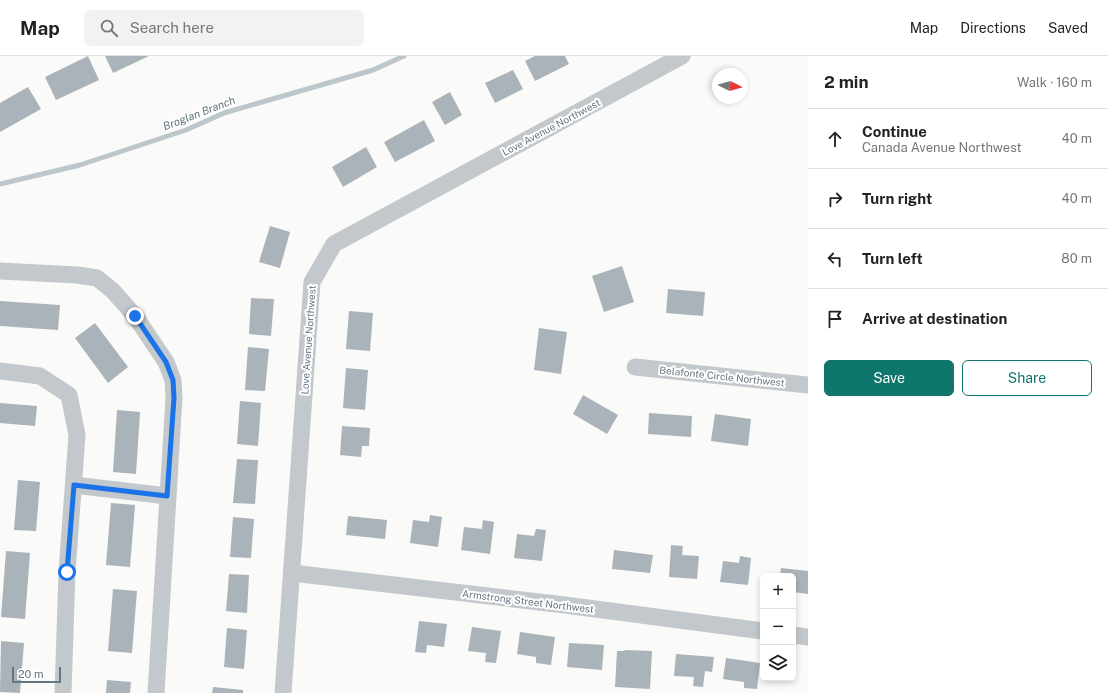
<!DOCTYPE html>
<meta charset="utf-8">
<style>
:root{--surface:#fff;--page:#f2f2f2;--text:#222;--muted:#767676;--line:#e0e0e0;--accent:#0f766e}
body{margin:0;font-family:"Public Sans",sans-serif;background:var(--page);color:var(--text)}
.controls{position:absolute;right:12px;bottom:12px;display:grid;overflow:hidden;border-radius:6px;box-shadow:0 2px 6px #0003}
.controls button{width:36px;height:36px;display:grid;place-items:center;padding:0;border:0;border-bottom:1px solid var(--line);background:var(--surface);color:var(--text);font:20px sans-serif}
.compass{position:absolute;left:712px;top:12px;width:36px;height:36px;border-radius:50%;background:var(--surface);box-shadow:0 2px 6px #0003;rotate:96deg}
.scale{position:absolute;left:12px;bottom:10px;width:49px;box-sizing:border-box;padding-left:4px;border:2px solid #657683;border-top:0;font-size:11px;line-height:14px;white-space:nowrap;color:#657683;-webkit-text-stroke:3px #fff;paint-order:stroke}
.stop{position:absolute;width:12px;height:12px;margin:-9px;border:3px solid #1a73e8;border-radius:50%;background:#fff}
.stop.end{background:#1a73e8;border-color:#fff;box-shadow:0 1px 4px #0008}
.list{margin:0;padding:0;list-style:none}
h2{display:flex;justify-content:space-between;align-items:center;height:52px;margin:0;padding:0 16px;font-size:17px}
h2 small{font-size:13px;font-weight:400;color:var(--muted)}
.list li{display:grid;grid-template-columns:26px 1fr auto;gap:12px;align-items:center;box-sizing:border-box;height:60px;padding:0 16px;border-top:1px solid var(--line)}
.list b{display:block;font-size:15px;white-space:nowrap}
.list p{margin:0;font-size:13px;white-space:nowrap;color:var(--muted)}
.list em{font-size:13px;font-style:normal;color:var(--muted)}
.actions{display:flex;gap:8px;padding:12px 16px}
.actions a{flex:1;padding:9px 0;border:1px solid var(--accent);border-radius:6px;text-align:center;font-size:14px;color:var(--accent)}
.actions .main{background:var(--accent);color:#fff}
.icon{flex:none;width:22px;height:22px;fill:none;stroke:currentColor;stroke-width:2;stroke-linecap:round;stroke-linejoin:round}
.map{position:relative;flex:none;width:808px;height:637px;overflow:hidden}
header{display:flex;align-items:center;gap:24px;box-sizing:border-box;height:56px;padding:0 20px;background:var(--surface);border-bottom:1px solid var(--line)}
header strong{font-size:19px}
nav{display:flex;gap:22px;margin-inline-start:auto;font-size:14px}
.search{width:280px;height:36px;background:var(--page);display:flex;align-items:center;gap:10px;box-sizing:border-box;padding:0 14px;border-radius:6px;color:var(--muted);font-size:15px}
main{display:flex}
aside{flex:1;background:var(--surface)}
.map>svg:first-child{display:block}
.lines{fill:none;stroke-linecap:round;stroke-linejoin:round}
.stream{stroke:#bbc7cb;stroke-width:5}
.building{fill:#aab3b9}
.minor{stroke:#c3c8cc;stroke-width:17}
.route{stroke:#1a73e8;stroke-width:5}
.labels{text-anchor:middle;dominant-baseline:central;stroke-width:4;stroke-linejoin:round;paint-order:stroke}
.street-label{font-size:10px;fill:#657683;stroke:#fff}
.water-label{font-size:11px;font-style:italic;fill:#60757c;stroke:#fff}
</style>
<header>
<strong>Map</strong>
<div class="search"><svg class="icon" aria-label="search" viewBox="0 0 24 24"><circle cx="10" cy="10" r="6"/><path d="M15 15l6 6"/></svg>Search here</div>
<nav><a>Map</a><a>Directions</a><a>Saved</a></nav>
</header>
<main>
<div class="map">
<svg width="808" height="637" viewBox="0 0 808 637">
<rect width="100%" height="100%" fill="#fafaf8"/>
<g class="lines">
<polyline class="stream" points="0,128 80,109 186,74 224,57 373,14 404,0"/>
</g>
<g class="building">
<polygon points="88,0 99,24 56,44 45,21"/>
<polygon points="105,0 149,0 113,17"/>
<polygon points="535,0 565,0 569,8 535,25 525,5"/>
<polygon points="513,14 523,33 495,47 485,27"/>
<polygon points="28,31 41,53 0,76 0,47"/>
<polygon points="450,36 462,59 445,69 432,46"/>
<polygon points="424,64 435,85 395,106 384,86"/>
<polygon points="366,91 377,111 343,131 332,111"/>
<polygon points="270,170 290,176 280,212 259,206"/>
<polygon points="622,210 634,246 604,256 592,220"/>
<polygon points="668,233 705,236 703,260 666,257"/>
<polygon points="251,242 274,243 271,280 249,278"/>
<polygon points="0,245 60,249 58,274 0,270"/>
<polygon points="349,255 373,257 370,295 346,293"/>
<polygon points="95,267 128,311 108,327 75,282"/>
<polygon points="539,272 567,276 561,318 534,314"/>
<polygon points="248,291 269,293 265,335 245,334"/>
<polygon points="346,312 368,314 365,354 343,352"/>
<polygon points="583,339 618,359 607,378 573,358"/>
<polygon points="240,345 261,347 258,390 237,388"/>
<polygon points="0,347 37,350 35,370 0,367"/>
<polygon points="117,354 140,356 136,418 113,416"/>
<polygon points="649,357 692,360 691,381 648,378"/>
<polygon points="715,358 751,363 748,390 711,385"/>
<polygon points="342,370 370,372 369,390 362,390 361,401 340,399"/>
<polygon points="237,403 258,404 255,448 233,447"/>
<polygon points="18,424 40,426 36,475 14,474"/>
<polygon points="111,447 135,449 130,511 106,509"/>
<polygon points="430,459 442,461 438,491 410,487 413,464 429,466"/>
<polygon points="348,460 387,464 385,483 346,479"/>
<polygon points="233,461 254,463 251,502 230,501"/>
<polygon points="483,464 494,466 490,498 461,494 464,471 482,473"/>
<polygon points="536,473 546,474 542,505 514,502 517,478 534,480"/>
<polygon points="671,489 683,490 682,499 699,500 697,523 669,521"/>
<polygon points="614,494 653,499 650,517 612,513"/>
<polygon points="6,495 30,497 25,563 1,561"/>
<polygon points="740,500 751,502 748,529 720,526 723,505 739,507"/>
<polygon points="781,512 808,515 808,538 793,536 793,520 780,520"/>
<polygon points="229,518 249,519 247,557 226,555"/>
<polygon points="113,533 137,535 132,597 108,595"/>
<polygon points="419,565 447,568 444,591 427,589 426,597 415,596"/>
<polygon points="472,571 501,575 496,607 485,606 486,597 468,595"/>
<polygon points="227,572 247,574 244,613 224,611"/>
<polygon points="520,576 555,581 551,609 536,607 536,601 517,598"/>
<polygon points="1,585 24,587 20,637 0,636"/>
<polygon points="569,587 604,589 602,614 567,611"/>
<polygon points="625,594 652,595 650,633 615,631 617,595 624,595"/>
<polygon points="676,598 714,601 712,616 705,615 703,631 693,630 694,621 674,620"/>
<polygon points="726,602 760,607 757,633 744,632 744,626 723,623"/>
<polygon points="107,624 131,626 130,637 106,637"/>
<polygon points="213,631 243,634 243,637 212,637"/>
</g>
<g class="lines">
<g class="minor">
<polyline points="0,215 77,219 97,222 113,235 135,260 166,306 173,324 174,342 156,637"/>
<polyline points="635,311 808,329"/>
<polyline points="0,315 40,320 69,339 77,379 67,516 63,637"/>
<polyline points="74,429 167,440"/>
<polyline points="292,517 565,549 763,575"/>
<polyline points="793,579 808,581"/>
<polyline points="283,637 312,226 334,188 682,0"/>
</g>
</g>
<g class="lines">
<polyline class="route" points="67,516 74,429 167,440 174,342 173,324 166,306 135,260"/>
</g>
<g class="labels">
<g class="street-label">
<text transform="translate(551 71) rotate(-28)">Love Avenue Northwest</text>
<text transform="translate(308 284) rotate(-86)">Love Avenue Northwest</text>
<text transform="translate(722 320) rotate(6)">Belafonte Circle Northwest</text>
<text transform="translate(528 545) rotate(7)">Armstrong Street Northwest</text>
</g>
<g class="water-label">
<text transform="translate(199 57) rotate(-21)">Broglan Branch</text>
</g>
</g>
</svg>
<div class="controls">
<button>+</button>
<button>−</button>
<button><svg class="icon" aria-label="layers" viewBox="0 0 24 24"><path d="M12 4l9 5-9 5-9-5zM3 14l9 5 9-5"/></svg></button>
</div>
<svg class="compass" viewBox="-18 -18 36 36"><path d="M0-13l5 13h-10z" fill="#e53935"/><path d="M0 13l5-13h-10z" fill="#767676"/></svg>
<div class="scale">20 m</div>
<div class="stop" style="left:67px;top:516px"></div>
<div class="stop end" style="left:135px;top:260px"></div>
</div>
<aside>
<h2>2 min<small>Walk · 160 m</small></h2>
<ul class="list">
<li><svg class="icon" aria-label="ahead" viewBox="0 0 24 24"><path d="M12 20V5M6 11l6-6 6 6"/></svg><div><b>Continue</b><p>Canada Avenue Northwest</p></div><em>40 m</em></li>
<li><svg class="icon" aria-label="right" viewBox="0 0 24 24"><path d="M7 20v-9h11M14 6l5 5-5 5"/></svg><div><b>Turn right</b></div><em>40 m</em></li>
<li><svg class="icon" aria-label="left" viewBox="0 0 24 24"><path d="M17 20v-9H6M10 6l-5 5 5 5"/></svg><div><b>Turn left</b></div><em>80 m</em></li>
<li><svg class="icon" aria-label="arrive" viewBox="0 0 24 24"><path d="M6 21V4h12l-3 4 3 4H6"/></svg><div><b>Arrive at destination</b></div></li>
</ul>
<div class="actions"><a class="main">Save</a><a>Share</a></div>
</aside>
</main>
